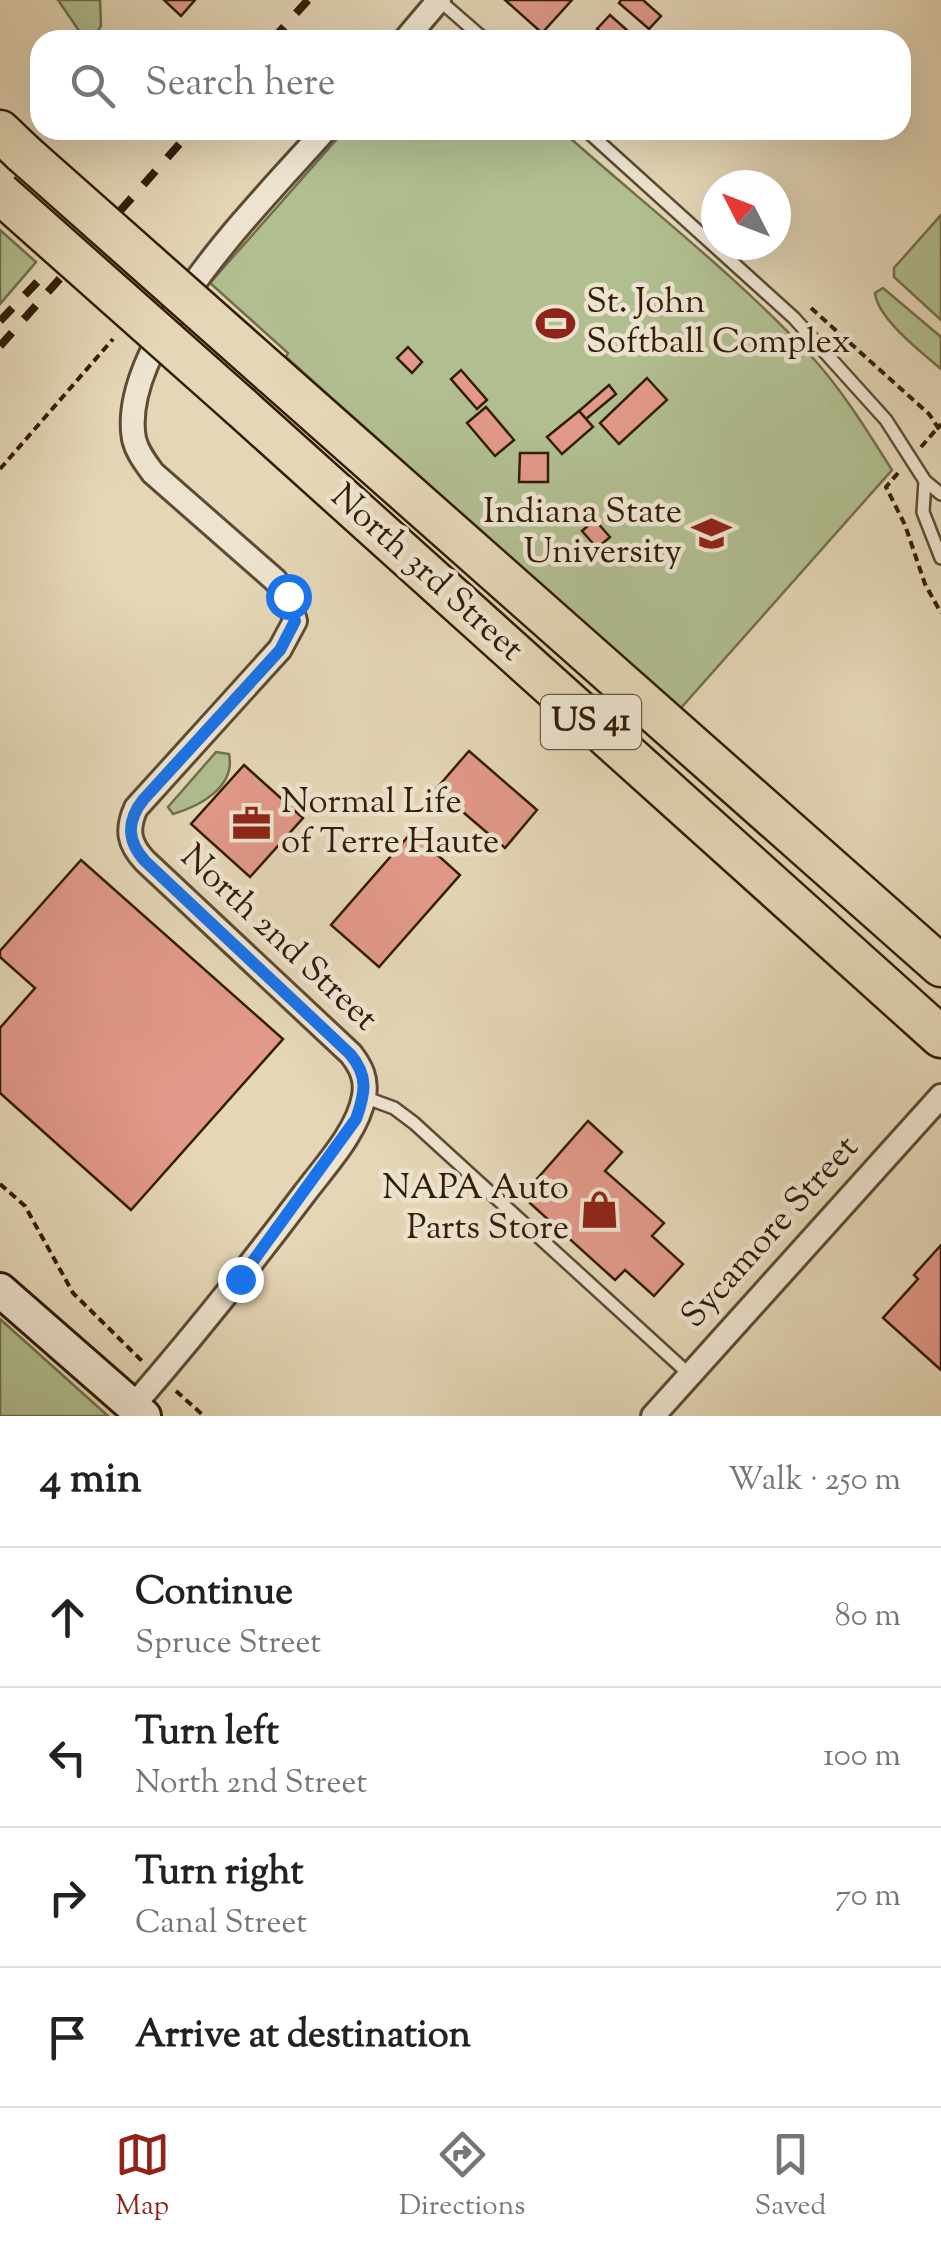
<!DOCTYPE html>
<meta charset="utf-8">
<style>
:root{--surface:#fff;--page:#f2f2f2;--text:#222;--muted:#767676;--line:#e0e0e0;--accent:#8f2418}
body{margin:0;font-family:"Sorts Mill Goudy",serif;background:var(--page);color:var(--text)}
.compass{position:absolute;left:701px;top:170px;width:90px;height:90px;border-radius:50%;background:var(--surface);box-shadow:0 10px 40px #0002;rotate:312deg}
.stop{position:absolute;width:30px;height:30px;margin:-22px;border:8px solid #1a73e8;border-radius:50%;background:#fff}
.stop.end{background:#1a73e8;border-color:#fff;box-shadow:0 2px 10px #0008}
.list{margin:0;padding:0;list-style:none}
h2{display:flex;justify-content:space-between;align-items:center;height:130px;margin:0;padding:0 40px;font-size:42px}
h2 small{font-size:32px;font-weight:400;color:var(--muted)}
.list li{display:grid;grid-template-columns:65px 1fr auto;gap:30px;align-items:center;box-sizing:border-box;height:140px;padding:0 40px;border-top:2px solid var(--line)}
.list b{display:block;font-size:38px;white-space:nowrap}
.list p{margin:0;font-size:32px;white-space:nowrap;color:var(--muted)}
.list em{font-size:32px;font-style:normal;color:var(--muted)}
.icon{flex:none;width:55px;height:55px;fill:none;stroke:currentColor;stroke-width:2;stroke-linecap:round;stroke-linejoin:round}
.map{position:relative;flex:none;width:941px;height:1416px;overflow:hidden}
.search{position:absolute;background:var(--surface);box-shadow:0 10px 40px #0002;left:30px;right:30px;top:30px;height:110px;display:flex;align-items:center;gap:25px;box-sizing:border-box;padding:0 35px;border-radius:30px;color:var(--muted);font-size:38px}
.sheet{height:690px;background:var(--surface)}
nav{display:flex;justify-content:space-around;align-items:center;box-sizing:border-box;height:140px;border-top:2px solid var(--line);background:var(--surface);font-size:28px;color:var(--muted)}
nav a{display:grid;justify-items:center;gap:5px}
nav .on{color:var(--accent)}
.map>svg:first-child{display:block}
.green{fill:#b1be90;stroke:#726e4c;stroke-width:2.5}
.building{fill:#e29989;stroke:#321d08;stroke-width:2.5}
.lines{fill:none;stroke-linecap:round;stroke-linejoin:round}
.lane-casing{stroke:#5e4b34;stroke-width:16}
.street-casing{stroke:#5e4b34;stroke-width:28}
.secondary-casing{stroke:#321d08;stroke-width:38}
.highway-casing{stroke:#321d08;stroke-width:45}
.path{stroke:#321d08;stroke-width:4;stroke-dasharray:8 5;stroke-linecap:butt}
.lane{stroke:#ede4d0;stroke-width:11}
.street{stroke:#ede4d0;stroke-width:22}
.secondary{stroke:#ede4d0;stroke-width:32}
.highway{stroke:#e4d6b6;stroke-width:40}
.rail{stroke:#321d08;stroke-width:8;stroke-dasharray:18 18;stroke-linecap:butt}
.highway-bridge-casing{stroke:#321d08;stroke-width:45;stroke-linecap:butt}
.highway-bridge{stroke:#e4d6b6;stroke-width:40}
.route{stroke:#1a73e8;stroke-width:12}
.labels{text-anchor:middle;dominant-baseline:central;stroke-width:9;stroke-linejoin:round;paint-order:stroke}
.shield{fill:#ede4d0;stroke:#6a5944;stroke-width:2.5}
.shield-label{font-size:32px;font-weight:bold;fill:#321d08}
.poi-label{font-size:35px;fill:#321d08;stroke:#ede4d0;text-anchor:start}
.street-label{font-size:35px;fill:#321d08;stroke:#ede4d0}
</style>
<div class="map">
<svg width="941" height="1416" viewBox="0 0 941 1416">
<rect width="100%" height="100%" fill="#e4d6b6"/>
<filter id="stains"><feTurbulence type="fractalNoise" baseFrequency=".002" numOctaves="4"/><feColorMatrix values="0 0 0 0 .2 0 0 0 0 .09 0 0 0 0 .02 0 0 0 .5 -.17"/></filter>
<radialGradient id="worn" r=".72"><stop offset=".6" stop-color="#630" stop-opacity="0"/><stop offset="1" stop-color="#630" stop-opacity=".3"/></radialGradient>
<g class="green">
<polygon points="58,0 100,0 101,26 92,40 82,35"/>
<path d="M345,130H561C645,205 736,275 812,357C843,391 868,432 892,470L680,709L286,357L288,353L210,283Z"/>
<polygon points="941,215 941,320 894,277 894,268"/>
<polygon points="0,230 36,262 0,304"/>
<path d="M883,288L941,337V369C921,352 878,319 875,293Z"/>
<path d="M216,752L229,754C236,787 200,806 173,814L168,807Z"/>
<polygon points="0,1319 108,1416 0,1416"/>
</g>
<g class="building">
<polygon points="164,0 195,0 181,16"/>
<polygon points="505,0 572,0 542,33"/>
<polygon points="621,0 643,0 661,16 649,29 619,3"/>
<polygon points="610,15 638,40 609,40 597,29"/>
<polygon points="408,347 422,362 412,373 397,358"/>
<polygon points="461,370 487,400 477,409 451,379"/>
<polygon points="647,378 667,400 619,444 600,423"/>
<polygon points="609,385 616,394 586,419 579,411"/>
<polygon points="486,407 514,440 495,456 467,423"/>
<polygon points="579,411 593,427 562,454 547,437"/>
<polygon points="520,453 548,453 548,482 519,482"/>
<polygon points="595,520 610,537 597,548 582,531"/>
<polygon points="469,751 537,810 505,848 436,789"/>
<polygon points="244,765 303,818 250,877 191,824"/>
<polygon points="412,832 460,875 379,967 331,925"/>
<polygon points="81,860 283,1039 131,1210 0,1093 0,1028 35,988 0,957 0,951"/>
<polygon points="588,1121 622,1152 605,1171 664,1223 652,1236 683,1264 654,1296 625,1270 615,1280 522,1196"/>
<polygon points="941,1245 941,1370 883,1318 918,1279 914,1275"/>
</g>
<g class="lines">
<defs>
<g id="lane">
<polyline points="439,0 485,40"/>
<polyline points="586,130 794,318 886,420 925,481 941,494"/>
<polyline points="925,481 923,512 941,558"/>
<polyline points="364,1097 394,1108 414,1123 690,1375"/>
</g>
<g id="street">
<polyline points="405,40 439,0"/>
<path d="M133,1406C193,1337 249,1267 304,1194C325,1166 358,1131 364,1096C367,1079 361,1067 351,1054L145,861C129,844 126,830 136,808L280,649L295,621L288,596L275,580L153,473C145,462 137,452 134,439C117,343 266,197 325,130"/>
<polyline points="653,1416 941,1096"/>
</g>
<polyline id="secondary" points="0,1290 144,1416"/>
<g id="highway">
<polyline points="0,131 23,153"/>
<polyline points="271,373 941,966"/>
<polyline points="241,407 941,1037"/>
</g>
</defs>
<use href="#lane" class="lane-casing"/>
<use href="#street" class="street-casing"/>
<use href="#secondary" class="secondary-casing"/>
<use href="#highway" class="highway-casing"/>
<g class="path">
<polyline points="811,308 929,414 941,432"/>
<polyline points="921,447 941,424"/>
<polyline points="0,469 113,339"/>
<polyline points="898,473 886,487 905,525 925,584 941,613"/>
<polyline points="0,1184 25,1206 73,1293 142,1361"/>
<polyline points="176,1391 204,1416"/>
</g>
<use href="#lane" class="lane"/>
<use href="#street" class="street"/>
<use href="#secondary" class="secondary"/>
<use href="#highway" class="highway"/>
<g class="rail">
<polyline points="272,40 308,0"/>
<polyline points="0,321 42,277"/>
<polyline points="0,346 192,130"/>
</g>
<defs>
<g id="highway-bridge">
<polyline points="23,153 271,373"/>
<polyline points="0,193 241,407"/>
</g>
</defs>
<use href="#highway-bridge" class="highway-bridge-casing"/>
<use href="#highway-bridge" class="highway-bridge"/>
</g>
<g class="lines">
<path class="route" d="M240,1279L356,1119C365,1094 369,1076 350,1054L145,861C127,841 126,822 143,800L280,650L295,621L288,596"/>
</g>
<defs>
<symbol id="stadium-bare" viewBox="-9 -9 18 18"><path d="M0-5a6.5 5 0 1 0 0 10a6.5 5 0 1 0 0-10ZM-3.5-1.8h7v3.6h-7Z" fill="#8f2418" stroke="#ede4d0" stroke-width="2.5" paint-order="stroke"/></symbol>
<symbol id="university-bare" viewBox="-9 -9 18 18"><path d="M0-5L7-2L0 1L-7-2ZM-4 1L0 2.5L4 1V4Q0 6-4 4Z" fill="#8f2418" stroke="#ede4d0" stroke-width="2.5" paint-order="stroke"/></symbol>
<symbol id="office-bare" viewBox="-9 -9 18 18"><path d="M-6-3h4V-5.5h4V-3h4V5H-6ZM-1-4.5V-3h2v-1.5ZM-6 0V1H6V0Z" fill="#8f2418" stroke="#ede4d0" stroke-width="2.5" paint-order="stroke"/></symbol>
<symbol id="shop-bare" viewBox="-9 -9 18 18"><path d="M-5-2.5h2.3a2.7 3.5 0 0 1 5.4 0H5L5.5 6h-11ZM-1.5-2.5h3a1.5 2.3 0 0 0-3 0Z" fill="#8f2418" stroke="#ede4d0" stroke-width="2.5" paint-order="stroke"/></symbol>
</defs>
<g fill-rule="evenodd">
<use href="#stadium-bare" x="528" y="296" width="55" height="55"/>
<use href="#university-bare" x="684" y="506" width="55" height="55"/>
<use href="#office-bare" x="224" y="796" width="55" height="55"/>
<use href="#shop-bare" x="572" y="1182" width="55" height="55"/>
</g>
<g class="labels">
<rect class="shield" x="541" y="695" width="100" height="54" rx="8"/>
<g class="shield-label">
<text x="591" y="722">US 41</text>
</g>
<g class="poi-label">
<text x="586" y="303">St. John<tspan x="586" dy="40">Softball Complex</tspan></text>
<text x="682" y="513" text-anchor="end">Indiana State<tspan x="682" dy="40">University</tspan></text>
<text x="281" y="803">Normal Life<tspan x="281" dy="40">of Terre Haute</tspan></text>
<text x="569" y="1189" text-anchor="end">NAPA Auto<tspan x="569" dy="40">Parts Store</tspan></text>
</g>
<g class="street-label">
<text transform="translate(426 574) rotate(42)">North 3rd Street</text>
<text transform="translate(278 939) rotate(43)">North 2nd Street</text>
<text transform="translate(771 1233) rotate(-48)">Sycamore Street</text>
</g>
</g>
<rect width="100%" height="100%" filter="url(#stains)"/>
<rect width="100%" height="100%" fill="url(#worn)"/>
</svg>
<svg class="compass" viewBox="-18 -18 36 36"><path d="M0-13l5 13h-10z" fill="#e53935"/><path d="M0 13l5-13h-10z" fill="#767676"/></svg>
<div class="stop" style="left:288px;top:596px"></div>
<div class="stop end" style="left:240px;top:1279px"></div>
<div class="search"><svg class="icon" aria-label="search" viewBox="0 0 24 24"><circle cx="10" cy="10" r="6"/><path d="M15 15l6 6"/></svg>Search here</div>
</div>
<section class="sheet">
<h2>4 min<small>Walk · 250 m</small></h2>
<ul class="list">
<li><svg class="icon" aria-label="ahead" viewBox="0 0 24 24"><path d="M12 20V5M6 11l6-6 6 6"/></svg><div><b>Continue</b><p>Spruce Street</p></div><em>80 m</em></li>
<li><svg class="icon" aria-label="left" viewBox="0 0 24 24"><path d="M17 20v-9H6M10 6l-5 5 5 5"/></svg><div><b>Turn left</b><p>North 2nd Street</p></div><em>100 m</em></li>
<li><svg class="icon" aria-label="right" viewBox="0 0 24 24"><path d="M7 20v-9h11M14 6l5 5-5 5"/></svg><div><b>Turn right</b><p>Canal Street</p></div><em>70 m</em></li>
<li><svg class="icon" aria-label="arrive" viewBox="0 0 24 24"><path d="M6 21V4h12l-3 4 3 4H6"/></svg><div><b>Arrive at destination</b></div></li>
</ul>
</section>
<nav>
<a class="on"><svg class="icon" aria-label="map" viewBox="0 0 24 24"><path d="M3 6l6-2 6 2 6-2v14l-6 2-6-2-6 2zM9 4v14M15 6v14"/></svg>Map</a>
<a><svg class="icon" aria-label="directions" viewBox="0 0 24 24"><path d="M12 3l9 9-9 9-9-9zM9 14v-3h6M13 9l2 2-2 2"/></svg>Directions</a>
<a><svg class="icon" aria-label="saved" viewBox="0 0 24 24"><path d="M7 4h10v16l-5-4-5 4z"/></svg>Saved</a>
</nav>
